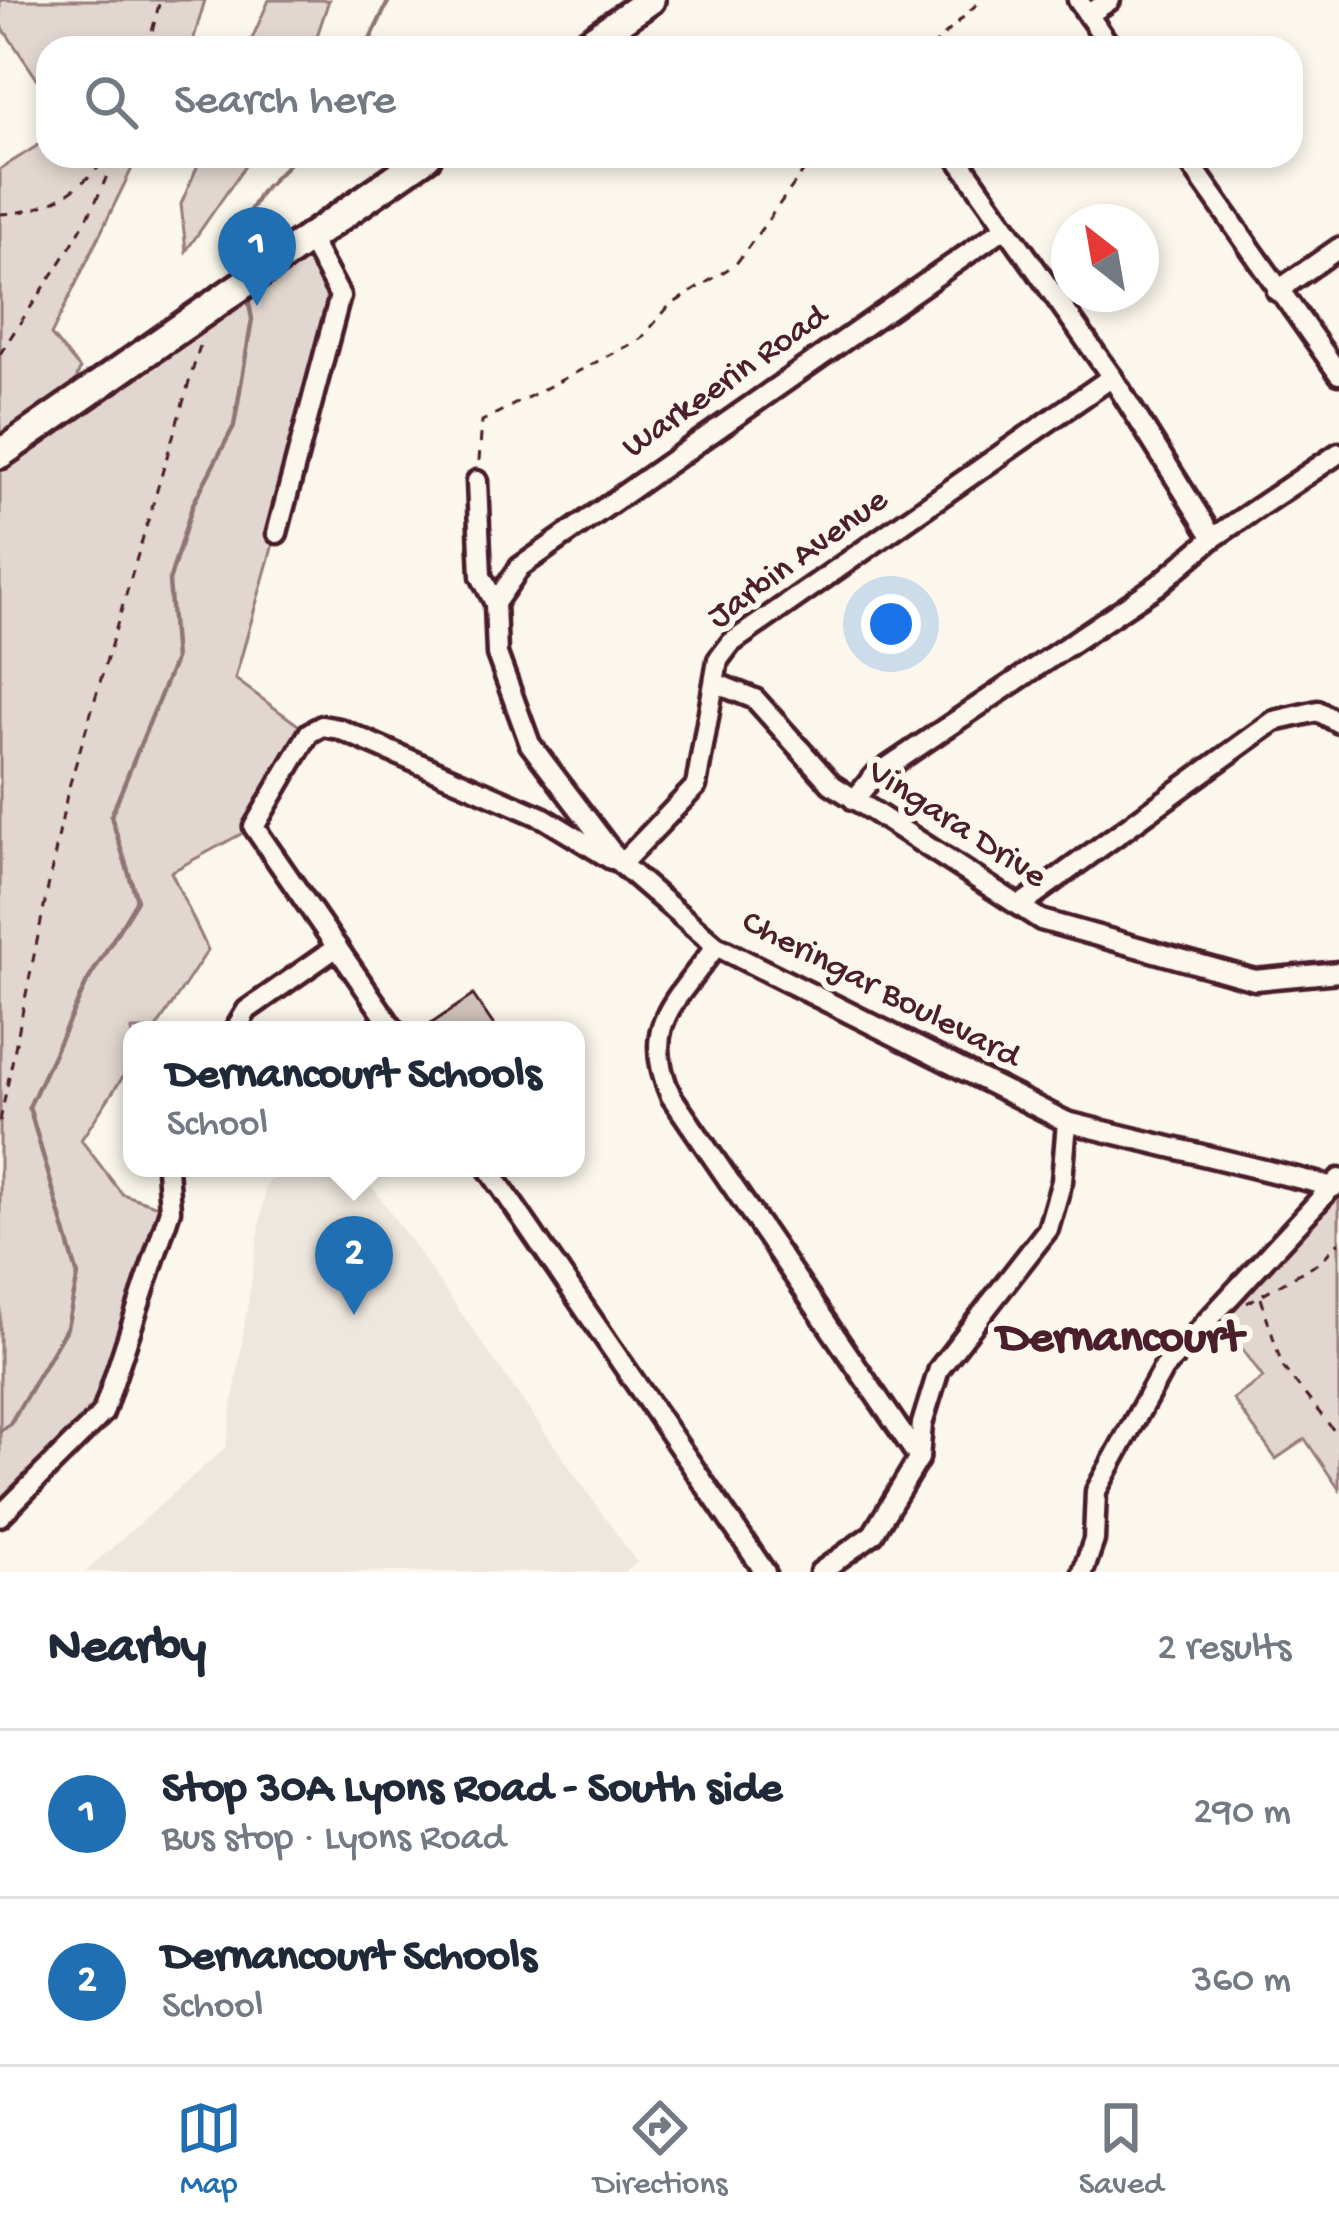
<!DOCTYPE html>
<meta charset="utf-8">
<style>
:root{--surface:#fff;--page:#f6f6f7;--text:#1f2937;--muted:#747a83;--line:#e0e1e3;--accent:#1f6fb2}
body{margin:0;font-family:"Gochi Hand",sans-serif;background:var(--page);color:var(--text)}
.compass{position:absolute;left:1051px;top:204px;width:108px;height:108px;border-radius:50%;background:var(--surface);box-shadow:0 6px 18px #0003;rotate:329deg}
.you{position:absolute;left:891px;top:624px;width:42px;height:42px;margin:-30px;border:9px solid #fff;border-radius:50%;background:#1a73e8;box-shadow:0 0 0 18px #1a73e833}
.badge{display:grid;place-items:center;width:78px;height:78px;border-radius:50%;background:var(--accent);color:#fff;font-size:39px;font-weight:700}
.pin{position:absolute;translate:-50% -99px;filter:drop-shadow(0 3px 6px #0008)}
.pin::after{content:'';position:absolute;top:63px;width:42px;height:36px;background:inherit;clip-path:polygon(0 0,100% 0,50% 100%)}
.popup{position:absolute;left:123px;top:1021px;width:462px;height:156px;box-sizing:border-box;display:grid;place-content:center;border-radius:24px;background:var(--surface);filter:drop-shadow(0 3px 9px #0005);font-size:39px;white-space:nowrap;color:var(--muted)}
.popup b{font-size:45px;color:var(--text)}
.popup::after{content:'';position:absolute;left:50%;top:100%;margin-left:-24px;border:24px solid transparent;border-top-color:var(--surface)}
.list{margin:0;padding:0;list-style:none}
h2{display:flex;justify-content:space-between;align-items:center;height:156px;margin:0;padding:0 48px;font-size:51px}
h2 small{font-size:39px;font-weight:400;color:var(--muted)}
.list li{display:grid;grid-template-columns:78px 1fr auto;gap:36px;align-items:center;box-sizing:border-box;height:168px;padding:0 48px;border-top:3px solid var(--line)}
.list b{display:block;font-size:45px;white-space:nowrap}
.list p{margin:0;font-size:39px;white-space:nowrap;color:var(--muted)}
.list em{font-size:39px;font-style:normal;color:var(--muted)}
.icon{flex:none;width:66px;height:66px;fill:none;stroke:currentColor;stroke-width:2;stroke-linecap:round;stroke-linejoin:round}
.map{position:relative;flex:none;width:1339px;height:1572px;overflow:hidden}
.search{position:absolute;background:var(--surface);box-shadow:0 6px 18px #0003;left:36px;right:36px;top:36px;height:132px;display:flex;align-items:center;gap:30px;box-sizing:border-box;padding:0 42px;border-radius:36px;color:var(--muted);font-size:45px}
.sheet{height:492px;background:var(--surface)}
nav{display:flex;justify-content:space-around;align-items:center;box-sizing:border-box;height:168px;border-top:3px solid var(--line);background:var(--surface);font-size:33px;color:var(--muted)}
nav a{display:grid;justify-items:center;gap:6px}
nav .on{color:var(--accent)}
.map>svg:first-child{display:block}
.built{fill:#eee7de}
.green{fill:#e2d7d0;stroke:#967b7e;stroke-width:3}
.lines{fill:none;stroke-linecap:round;stroke-linejoin:round}
.stream{stroke:#907477;stroke-width:4.5}
.building{fill:#cfc2bc;stroke:#4a1f2b;stroke-width:3}
.street-casing{stroke:#4a1f2b;stroke-width:27}
.secondary-casing{stroke:#4a1f2b;stroke-width:36}
.path{stroke:#4a1f2b;stroke-width:3;stroke-dasharray:9 9;stroke-linecap:butt}
.street{stroke:#fbf7ec;stroke-width:18}
.secondary{stroke:#fbf7ec;stroke-width:27}
.labels{text-anchor:middle;dominant-baseline:central;stroke-width:12;stroke-linejoin:round;paint-order:stroke}
.street-label{font-size:36px;fill:#4a1f2b;stroke:#fbf7ec}
.district-label{font-size:48px;font-weight:bold;fill:#4a1f2b;stroke:#fbf7ec}
</style>
<div class="map">
<svg width="1339" height="1572" viewBox="0 0 1339 1572">
<rect width="100%" height="100%" fill="#fbf7ec"/>
<filter id="ink" filterUnits="userSpaceOnUse"><feTurbulence type="fractalNoise" baseFrequency=".00833" numOctaves="2"/><feDisplacementMap in="SourceGraphic" scale="24" xChannelSelector="R" yChannelSelector="G"/><feConvolveMatrix kernelMatrix="1 2 1 2 8 2 1 2 1" color-interpolation-filters="sRGB"/></filter>
<g filter="url(#ink)">
<polygon class="built" points="291,1168 359,1168 637,1563 625,1572 85,1572 226,1447 266,1184"/>
<g class="green">
<polygon points="0,0 205,0 191,48 48,48 48,95 0,24"/>
<polygon points="269,0 329,0 313,48 248,48"/>
<polygon points="48,139 48,156 138,156 51,335 80,369 69,399 0,447 0,169"/>
<polygon points="202,156 252,156 186,251 181,204"/>
<polygon points="309,238 330,272 336,320 235,679 309,733 254,827 171,872 208,950 155,1030 132,1030 132,1063 81,1140 122,1194 170,1210 103,1413 0,1516 0,454"/>
<polygon points="1339,1179 1339,1489 1305,1439 1276,1459 1233,1399 1263,1378 1215,1310"/>
</g>
<g class="lines">
<g class="stream">
<polyline points="366,48 389,0"/>
<polyline points="242,272 235,236 261,192 296,156"/>
<polyline points="0,1431 10,1424 67,1327 78,1276 29,1107 87,982 137,900 111,816 175,660 169,581 193,504 234,426 252,319 247,293"/>
</g>
</g>
<polygon class="building" points="473,995 497,1030 437,1030 432,1023"/>
<g class="lines">
<defs>
<g id="street">
<polyline points="1078,0 1111,48"/>
<polyline points="1088,15 1110,0"/>
<polyline points="956,156 1112,377 1213,538"/>
<polyline points="1185,156 1339,374"/>
<polyline points="1277,291 1339,248"/>
<polyline points="477,481 481,576 495,603 497,654 530,744 621,864 716,946 1067,1122 1334,1187"/>
<polyline points="277,533 340,296 309,238"/>
<polyline points="495,603 520,567 1006,227"/>
<polyline points="715,683 755,699 831,784 1041,920 1255,980 1339,972"/>
<polyline points="854,800 873,777 1158,585 1213,538 1339,453"/>
<polyline points="621,864 696,786 718,660 731,643 1112,377"/>
<polyline points="1019,906 1274,721 1318,711 1339,723"/>
<path d="M716,946C676,1002 639,1025 671,1096L919,1458"/>
<polyline points="235,1030 247,1010 337,947"/>
<polyline points="394,1030 254,827 309,733 322,726 339,729 544,818 611,859"/>
<polyline points="488,1168 765,1572"/>
<polyline points="0,1516 103,1413 170,1210 167,1168"/>
<polyline points="820,1572 873,1534 919,1458 922,1424 939,1369 1048,1229 1062,1181 1067,1122"/>
<polyline points="1083,1572 1094,1540 1096,1491 1163,1369 1339,1179"/>
</g>
<g id="secondary">
<polyline points="581,48 650,0"/>
<polyline points="0,454 427,156"/>
</g>
</defs>
<use href="#street" class="street-casing"/>
<use href="#secondary" class="secondary-casing"/>
<g class="path">
<polyline points="148,48 160,0"/>
<polyline points="931,48 981,0"/>
<path d="M0,214C48,212 78,191 109,156"/>
<path d="M0,354C41,288 90,230 114,156"/>
<polyline points="479,461 482,421 641,339 669,306 736,264 805,169 823,156"/>
<polyline points="0,1121 68,790 201,342"/>
<polyline points="1261,1298 1282,1366 1339,1437"/>
<polyline points="1247,1303 1321,1261 1339,1242"/>
</g>
<use href="#street" class="street"/>
<use href="#secondary" class="secondary"/>
</g>
</g>
<g class="labels">
<g class="street-label">
<text transform="translate(726 383) rotate(-35)">Warkeerin Road</text>
<text transform="translate(799 560) rotate(-36)">Jarbin Avenue</text>
<text transform="translate(956 826) rotate(33)">Vingara Drive</text>
<text transform="translate(880 991) rotate(27)">Cheringar Boulevard</text>
</g>
<g class="district-label">
<text x="1120" y="1340">Dernancourt</text>
</g>
</g>
</svg>
<svg class="compass" viewBox="-18 -18 36 36"><path d="M0-13l5 13h-10z" fill="#e53935"/><path d="M0 13l5-13h-10z" fill="#747a83"/></svg>
<div class="you"></div>
<div class="pin badge" style="left:257px;top:306px">1</div>
<div class="pin badge" style="left:354px;top:1315px">2</div>
<div class="popup"><b>Dernancourt Schools</b>School</div>
<div class="search"><svg class="icon" aria-label="search" viewBox="0 0 24 24"><circle cx="10" cy="10" r="6"/><path d="M15 15l6 6"/></svg>Search here</div>
</div>
<section class="sheet">
<h2>Nearby<small>2 results</small></h2>
<ul class="list">
<li><span class="badge">1</span><div><b>Stop 30A Lyons Road - South side</b><p>Bus stop · Lyons Road</p></div><em>290 m</em></li>
<li><span class="badge">2</span><div><b>Dernancourt Schools</b><p>School</p></div><em>360 m</em></li>
</ul>
</section>
<nav>
<a class="on"><svg class="icon" aria-label="map" viewBox="0 0 24 24"><path d="M3 6l6-2 6 2 6-2v14l-6 2-6-2-6 2zM9 4v14M15 6v14"/></svg>Map</a>
<a><svg class="icon" aria-label="directions" viewBox="0 0 24 24"><path d="M12 3l9 9-9 9-9-9zM9 14v-3h6M13 9l2 2-2 2"/></svg>Directions</a>
<a><svg class="icon" aria-label="saved" viewBox="0 0 24 24"><path d="M7 4h10v16l-5-4-5 4z"/></svg>Saved</a>
</nav>
